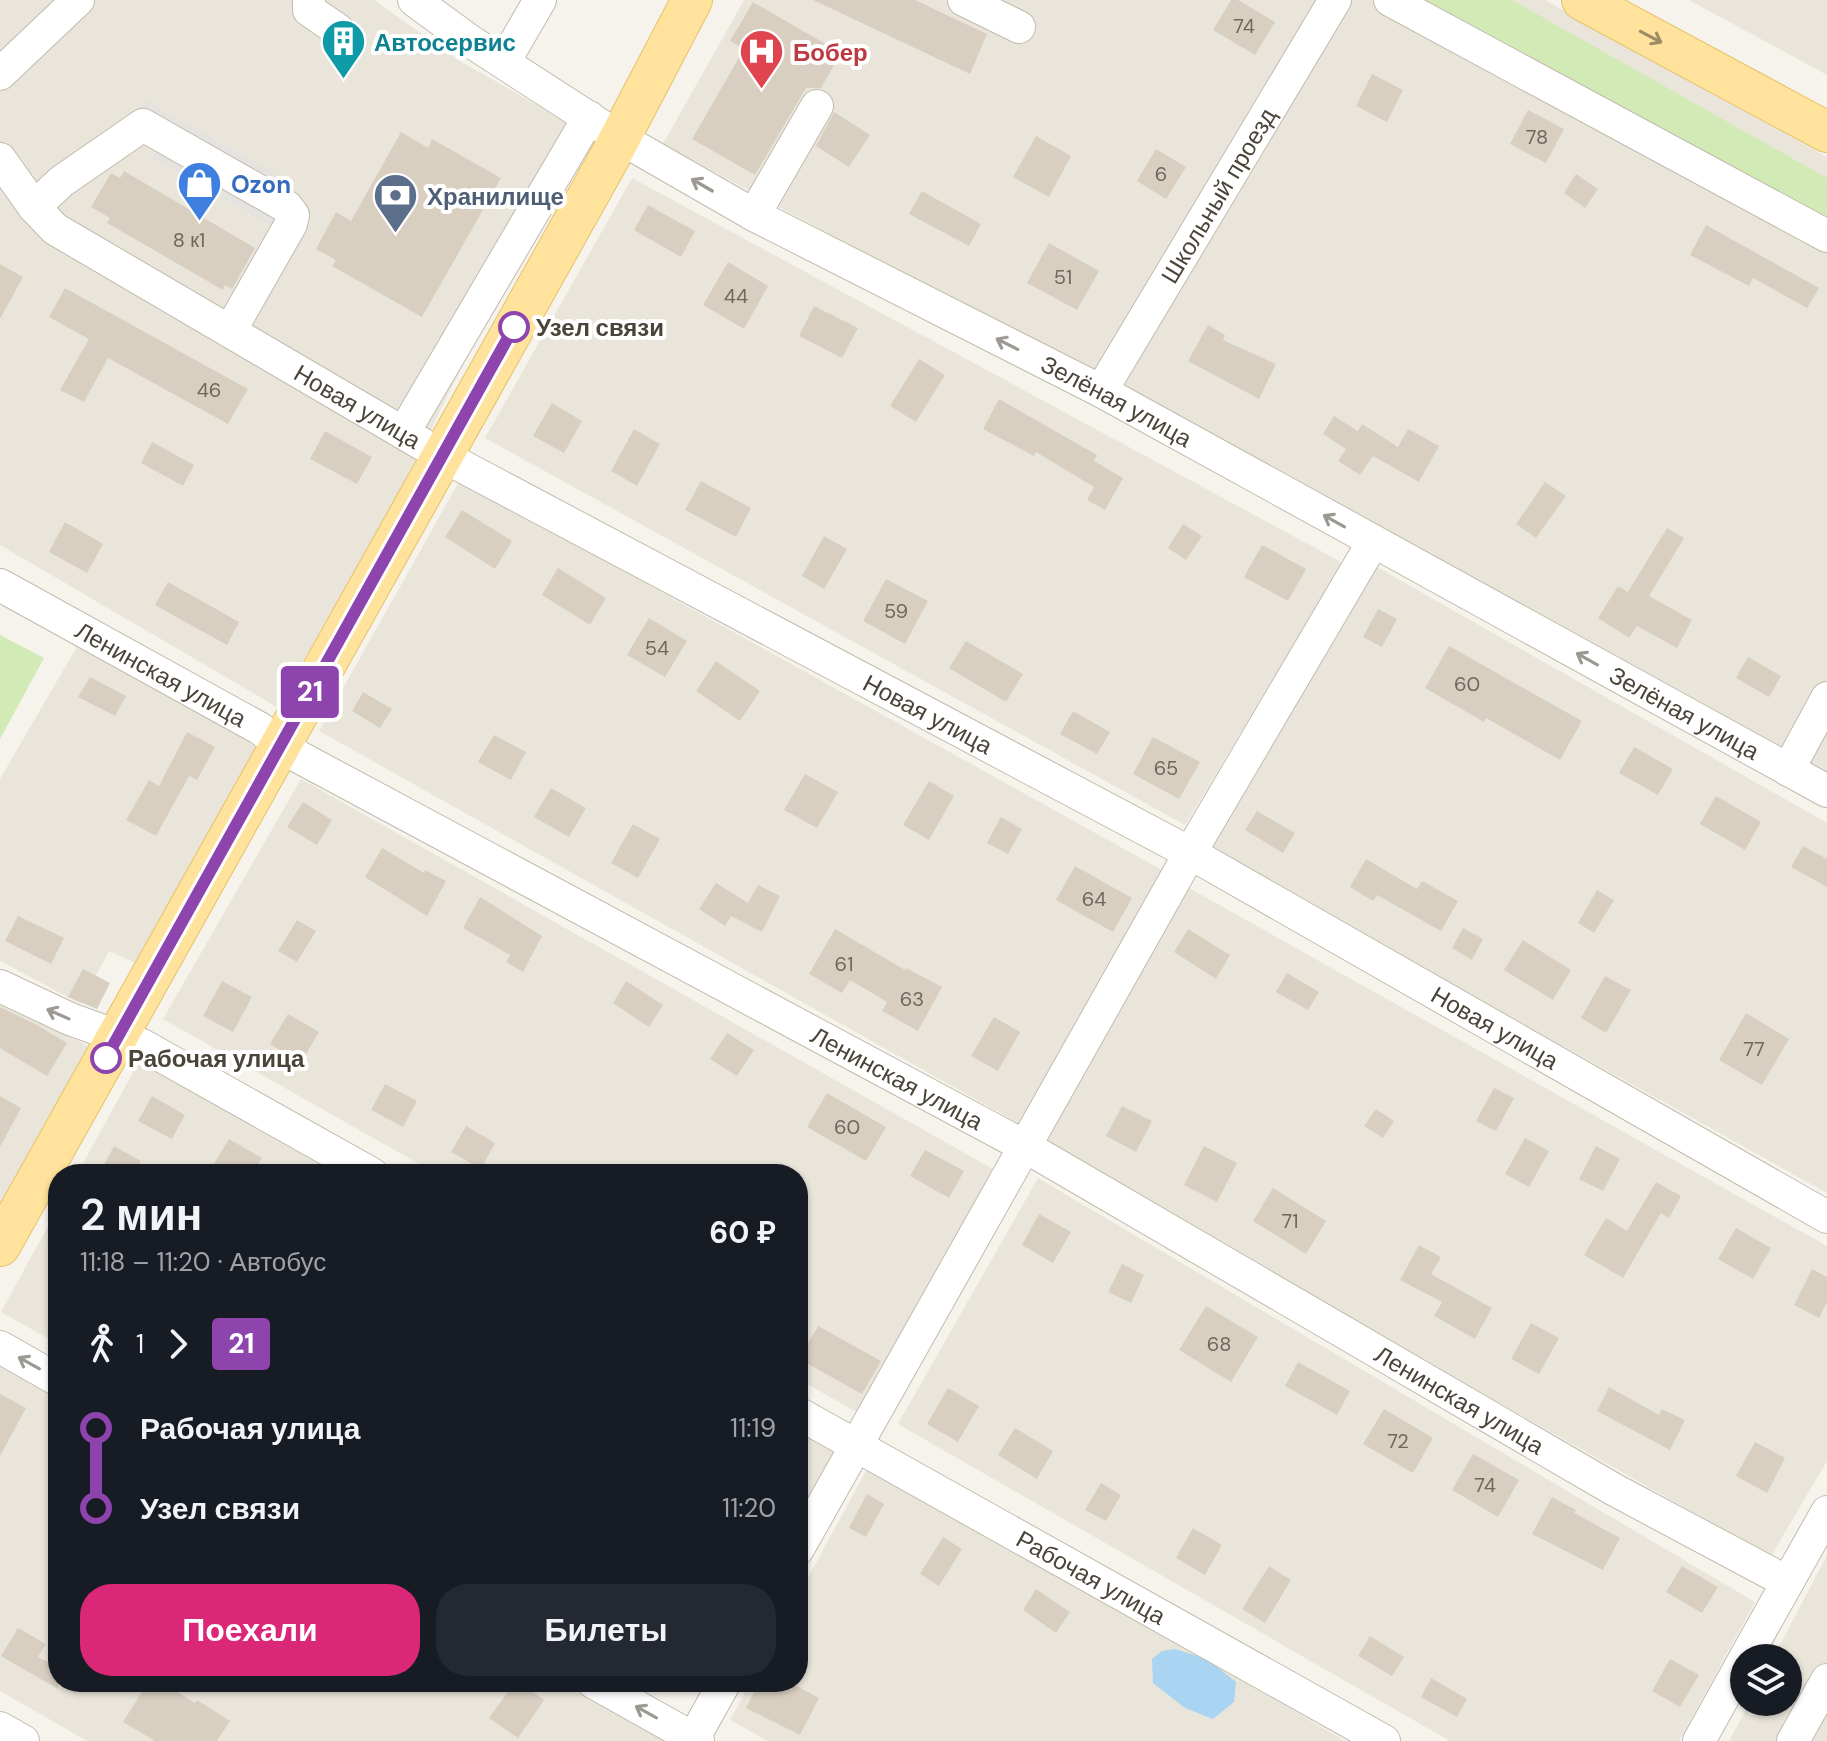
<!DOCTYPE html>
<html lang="ru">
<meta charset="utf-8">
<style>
:root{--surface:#171b24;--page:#242831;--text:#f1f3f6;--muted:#9ea1a6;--accent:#db2777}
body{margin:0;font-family:"DM Sans",sans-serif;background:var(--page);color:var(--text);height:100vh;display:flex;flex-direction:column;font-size:30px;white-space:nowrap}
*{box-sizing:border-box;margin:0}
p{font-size:26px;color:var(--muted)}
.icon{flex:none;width:44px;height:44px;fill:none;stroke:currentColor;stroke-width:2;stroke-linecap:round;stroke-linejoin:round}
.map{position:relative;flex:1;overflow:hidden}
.sheet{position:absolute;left:48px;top:1164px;width:760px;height:528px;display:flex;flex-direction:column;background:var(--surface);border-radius:32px;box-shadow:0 2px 6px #0004}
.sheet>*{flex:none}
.badge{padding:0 16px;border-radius:6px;font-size:28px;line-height:52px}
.buttons{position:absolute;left:1730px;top:1644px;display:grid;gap:16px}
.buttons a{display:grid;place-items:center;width:72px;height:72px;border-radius:50%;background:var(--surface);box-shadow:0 2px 6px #0004;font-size:40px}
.map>.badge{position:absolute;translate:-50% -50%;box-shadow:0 0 0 4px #fff}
.legs{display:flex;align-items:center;gap:12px;height:88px;padding:0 32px;font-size:26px}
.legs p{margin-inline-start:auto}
.summary{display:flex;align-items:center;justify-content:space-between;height:136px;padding:0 32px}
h1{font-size:44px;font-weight:600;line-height:60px}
.primary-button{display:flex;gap:16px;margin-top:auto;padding:16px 32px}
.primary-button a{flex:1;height:92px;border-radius:32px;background:var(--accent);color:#fff;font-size:32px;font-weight:600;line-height:92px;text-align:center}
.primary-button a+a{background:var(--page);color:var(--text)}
ul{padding:0 32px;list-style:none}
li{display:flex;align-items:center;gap:28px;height:80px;font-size:30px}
li i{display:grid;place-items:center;width:12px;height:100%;margin:0 10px;background:currentColor}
li i::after{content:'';width:20px;height:20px;margin:-10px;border:6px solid;border-radius:50%;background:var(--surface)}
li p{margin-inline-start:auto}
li:first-child i{background:linear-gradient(#0000 50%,currentColor 0)}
li:last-child i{background:linear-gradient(currentColor 50%,#0000 0)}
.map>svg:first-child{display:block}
.residential{fill:#eae5da}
.green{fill:#d2eab5}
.parking{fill:#e5e3e0}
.water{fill:#a9d4f2}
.building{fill:#d8cfc1}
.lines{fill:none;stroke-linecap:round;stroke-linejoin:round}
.minor-casing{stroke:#c2bbae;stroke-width:34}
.major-casing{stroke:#e6c16a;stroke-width:42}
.minor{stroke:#fff;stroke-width:32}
.major{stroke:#ffe39c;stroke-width:40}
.oneway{stroke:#9c8c66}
.oneway2{stroke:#9c9892}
.line-1-casing{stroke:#fff;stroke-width:18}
.line-1{stroke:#8e44ad;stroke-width:12}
.stop-1-dot{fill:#fff;stroke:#8e44ad;stroke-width:4}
.labels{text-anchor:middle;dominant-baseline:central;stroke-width:8;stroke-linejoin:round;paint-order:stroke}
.number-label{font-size:20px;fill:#6e675b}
.culture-label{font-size:24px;font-weight:bold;fill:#0d838f;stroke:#fff;text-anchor:start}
.health-label{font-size:24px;font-weight:bold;fill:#be3a42;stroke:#fff;text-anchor:start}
.shop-label{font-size:24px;font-weight:bold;fill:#366cbe;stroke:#fff;text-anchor:start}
.service-label{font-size:24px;font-weight:bold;fill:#4e5e75;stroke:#fff;text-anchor:start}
.street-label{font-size:24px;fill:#4b4439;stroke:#fff}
.stop-label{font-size:24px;font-weight:bold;fill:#4b4439;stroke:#fff;text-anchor:start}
</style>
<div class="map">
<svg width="1827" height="1741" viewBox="0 0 1827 1741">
<rect width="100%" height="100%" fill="#f6f3ec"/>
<path class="residential" d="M0 0H374L460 61 595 138 479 332 406 480 277 707 0 545Z
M744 0H1545L1827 157V775L663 144Z
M1689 0H1827V75Z
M632 178 1343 563 1185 825 485 438Z
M460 480 1171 875 1025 1127 319 731Z
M1377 567 1827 823V1193L1211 850Z
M82 638 259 749 142 966 109 951 81 1004 0 961V779Z
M301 779 1000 1173 862 1415 798 1379V1174H437L163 1019Z
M1189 888 1827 1246V1461L1771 1556 1042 1146Z
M0 1003 90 1047 0 1224Z
M140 1060 347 1174H77Z
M1038 1178 1755 1602 1679 1741H1450L898 1424Z
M58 1208V1344L1 1312Z
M0 1356 58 1388V1682H591L677 1741H87L0 1691Z
M798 1423 841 1446 798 1526Z
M871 1462 1345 1741H768L730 1720 751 1682H798V1596Z
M1827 1555V1741H1729L1750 1702H1788V1658H1773Z"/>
<path class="green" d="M1420 0H1512L1827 178V220Z
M0 635 44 658 0 739Z"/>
<path class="parking" d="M144 99 296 185 272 226 152 158 167 132 136 115Z"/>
<path class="water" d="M1175 1649 1207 1659 1236 1682 1234 1702 1213 1719 1185 1708 1153 1683 1152 1659 1162 1651Z"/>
<path class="building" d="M813 0H915L987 34 970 74Z
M1231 0H1238L1275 22 1255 55 1213 30Z
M753 2 841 53 821 88H806L755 175 692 139 744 49 730 41Z
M1372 74 1403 90 1387 122 1356 106Z
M1528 110 1564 129 1546 163 1510 144Z
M834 112 870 135 849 167 816 146Z
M401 132 428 148 432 139 501 178 422 317 332 266 336 260 316 249 336 212 351 221Z
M1036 136 1071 156 1049 197 1013 177Z
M1156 149 1186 167 1166 199 1137 181Z
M124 171 255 248 232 289 225 285 223 290 107 223 110 218 91 207 111 173 120 178Z
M1576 174 1598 189 1585 208 1564 193Z
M922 191 981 224 969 246 909 214Z
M648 205 695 231 681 257 634 230Z
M1706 225 1819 288 1807 308 1753 278 1749 286 1690 255Z
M1049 243 1099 271 1077 310 1027 283Z
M728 262 768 286 744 329 703 305Z
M0 264 23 277 0 319Z
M65 288 248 389 228 424 108 358 84 402 60 390 89 339 49 317Z
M814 306 858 328 842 358 799 336Z
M1208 325 1225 335 1223 340 1276 364 1259 399 1188 361Z
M919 359 945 375 916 422 890 406Z
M999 399 1097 455 1094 461 1123 478 1105 510 1087 500 1094 487 1036 452 1034 456 983 429Z
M552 403 582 421 564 453 533 436Z
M1334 416 1358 431 1362 424 1398 447 1408 429 1439 446 1419 482 1373 456 1360 475 1338 461 1346 449 1323 434Z
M634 429 660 444 637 486 611 471Z
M325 431 372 457 357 484 310 459Z
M152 442 194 465 183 486 141 463Z
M701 481 751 508 736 537 685 510Z
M1545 482 1566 496 1536 538 1516 524Z
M462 510 512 541 495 569 445 537Z
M65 522 103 544 87 573 49 552Z
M1183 524 1202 536 1186 560 1168 548Z
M1667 528 1684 538 1649 596 1692 620 1677 648 1637 626 1629 638 1598 618 1618 586 1628 592Z
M824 536 847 549 824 589 802 576Z
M1262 545 1306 569 1288 601 1244 577Z
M558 568 606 598 590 625 542 595Z
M886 579 928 601 905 644 863 621Z
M168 582 239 622 227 645 155 605Z
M1378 609 1397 619 1382 647 1363 637Z
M649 618 687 641 665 677 627 655Z
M966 641 1023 674 1006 702 949 668Z
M1449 646 1582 721 1560 760 1486 718 1484 722 1425 688Z
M1748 657 1781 676 1769 697 1736 678Z
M716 661 760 691 740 721 696 691Z
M90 677 126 696 115 716 78 697Z
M363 692 392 709 380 728 352 711Z
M1073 711 1110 732 1097 754 1060 734Z
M187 732 215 747 197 780 189 776 156 836 126 820 149 780 159 786Z
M494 735 526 752 511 780 478 762Z
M1153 737 1200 762 1179 799 1133 774Z
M1634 747 1673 769 1658 795 1619 773Z
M805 774 838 792 817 828 784 810Z
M929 781 954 796 929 840 903 825Z
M551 788 586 808 569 837 534 817Z
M1716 796 1761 822 1745 850 1700 824Z
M303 802 332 820 317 845 287 827Z
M1257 811 1295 833 1283 853 1245 830Z
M1001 817 1022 829 1008 854 987 843Z
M633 824 660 839 638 878 611 863Z
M1803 846 1827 859V887L1791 867Z
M382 848 424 873 425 870 446 881 427 916 365 877Z
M1366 859 1417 889 1422 881 1458 901 1441 931 1377 895 1373 901 1350 887Z
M1075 866 1132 898 1113 932 1056 900Z
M716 883 748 903 758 885 780 896 762 932 731 916 725 926 699 909Z
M1597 890 1614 900 1594 933 1578 923Z
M480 897 542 936 523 972 506 962 510 955 463 928Z
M18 916 64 938 51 964 5 941Z
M297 920 316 931 297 962 278 951Z
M1463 928 1483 939 1472 960 1452 948Z
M835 929 905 970 906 968 942 987 918 1031 882 1011 887 1002 850 980 842 993 809 974Z
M1188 929 1230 955 1216 979 1174 952Z
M1523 940 1571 970 1553 1000 1504 970Z
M83 969 110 983 97 1009 68 997Z
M1287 973 1319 992 1308 1010 1276 992Z
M1605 976 1631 990 1606 1033 1581 1018Z
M222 981 252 997 233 1032 203 1016Z
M626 981 663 1005 649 1027 613 1003Z
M0 1007 35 1024 67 1043 47 1076 0 1048Z
M1746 1013 1789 1039 1762 1085 1719 1060Z
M288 1014 319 1032 301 1063 270 1044Z
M994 1017 1020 1032 998 1071 971 1056Z
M727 1033 754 1050 737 1076 710 1059Z
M385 1084 417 1101 403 1127 371 1110Z
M1494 1088 1514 1098 1496 1131 1476 1121Z
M827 1093 886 1127 866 1161 807 1127Z
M0 1096 21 1108 0 1147Z
M152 1096 185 1115 172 1139 138 1121Z
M1122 1106 1152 1121 1136 1152 1106 1136Z
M1376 1109 1394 1121 1383 1138 1364 1126Z
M466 1126 495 1143 481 1169 451 1152Z
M1525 1138 1549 1151 1529 1187 1505 1174Z
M229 1139 262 1158 252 1174H224L212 1167Z
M114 1146 141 1161 134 1174H99Z
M1204 1146 1237 1163 1217 1202 1184 1185Z
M1596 1146 1620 1159 1603 1191 1579 1179Z
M925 1150 964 1171 949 1198 910 1176Z
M1656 1182 1681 1196 1669 1218 1661 1213 1623 1278 1584 1255 1606 1218 1627 1231Z
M1273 1188 1326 1221 1306 1254 1253 1221Z
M1039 1214 1071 1232 1053 1263 1022 1245Z
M1736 1228 1771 1248 1753 1279 1718 1259Z
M1419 1245 1441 1257 1431 1274 1492 1308 1475 1339 1434 1316 1442 1302 1400 1280Z
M1122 1264 1144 1275 1131 1303 1108 1292Z
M1812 1269 1827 1277V1302L1819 1318 1794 1305Z
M1206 1306 1258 1337 1231 1382 1179 1350Z
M1531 1323 1559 1338 1539 1374 1511 1359Z
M818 1326 881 1361 862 1394 799 1359Z
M1298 1362 1350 1391 1337 1415 1285 1386Z
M1609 1387 1659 1415 1662 1409 1685 1420 1670 1450 1597 1411Z
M948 1388 979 1406 958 1442 927 1424Z
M0 1394 26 1408 0 1456Z
M1384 1409 1433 1438 1413 1473 1363 1444Z
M1015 1428 1053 1451 1037 1479 998 1455Z
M1755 1442 1785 1458 1767 1493 1736 1476Z
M1473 1454 1519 1480 1498 1517 1452 1490Z
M1101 1483 1121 1495 1106 1521 1085 1510Z
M867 1494 884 1504 866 1537 849 1528Z
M1552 1497 1576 1510 1574 1513 1620 1538 1603 1570 1532 1534Z
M1193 1528 1222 1545 1205 1575 1176 1558Z
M943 1537 962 1549 939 1586 920 1574Z
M1269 1566 1291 1580 1265 1623 1242 1609Z
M1682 1566 1718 1587 1702 1613 1666 1592Z
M1036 1589 1070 1612 1056 1633 1023 1610Z
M18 1628 46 1644 38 1657 58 1667V1689L1 1656Z
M1370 1636 1404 1657 1392 1676 1358 1656Z
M1670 1659 1699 1675 1680 1707 1652 1691Z
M1431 1678 1467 1699 1457 1717 1421 1697Z
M148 1682H161L195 1703 197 1700 230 1721 217 1741H155L123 1722Z
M515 1682H519L544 1700 518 1738 489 1718Z
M759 1682H789L819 1698 800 1735 746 1708Z"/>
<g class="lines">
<defs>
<g id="minor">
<path d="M309 0V10L338 30"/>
<path id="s1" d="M414 0 470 41 620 138 754 215 1101 391 1827 791"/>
<path d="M964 0 1019 27"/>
<path d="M1390 0 1827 236"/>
<path d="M504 62 540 0"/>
<path d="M0 74 78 0"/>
<path id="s2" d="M0 159 34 207 55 229 441 455 1190 853 1827 1217"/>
<path d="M34 207 62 181 143 125 287 207 293 215 291 224 230 331"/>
<path d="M754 215 817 106"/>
<path id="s3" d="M1101 391 1335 0"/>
<path d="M404 432 589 117"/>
<path id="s4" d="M0 585 259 728 299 757 1026 1147 1613 1489 1787 1582"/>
<path d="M1788 770 1827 698"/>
<path d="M0 986 70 1019 142 1045 372 1174"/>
<path d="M0 1347 58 1380"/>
<path id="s5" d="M798 1413 1384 1741"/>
<path d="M798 1549 1190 853 1373 542"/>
<path d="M1745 1658 1827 1512"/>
<path d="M593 1682 698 1741"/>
<path d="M0 1728 23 1741"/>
<path d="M692 1741 725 1682"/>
<path d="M1699 1741 1744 1660"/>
<path d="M1793 1741 1827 1680"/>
</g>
<path id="major" d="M1582 0 1827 132
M0 1246 612 153 692 0"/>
</defs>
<use href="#minor" class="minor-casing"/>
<use href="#major" class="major-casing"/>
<use href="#minor" class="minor"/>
<use href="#major" class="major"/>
</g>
<defs><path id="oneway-shaft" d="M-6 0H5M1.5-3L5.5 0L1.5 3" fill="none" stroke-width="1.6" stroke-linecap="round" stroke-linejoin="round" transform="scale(2)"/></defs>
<use class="oneway" href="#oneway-shaft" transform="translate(1651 37) rotate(28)"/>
<g class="oneway2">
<use href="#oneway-shaft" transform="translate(702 185) rotate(-150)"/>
<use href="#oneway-shaft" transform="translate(1007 344) rotate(-153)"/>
<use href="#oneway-shaft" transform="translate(1334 521) rotate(-151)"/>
<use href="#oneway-shaft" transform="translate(1587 659) rotate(-151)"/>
<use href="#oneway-shaft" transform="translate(58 1014) rotate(-156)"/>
<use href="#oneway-shaft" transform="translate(29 1363) rotate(-151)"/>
<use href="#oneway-shaft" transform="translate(646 1712) rotate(-151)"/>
</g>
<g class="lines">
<defs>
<path id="line-1" d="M106 1058 514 327"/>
</defs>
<use href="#line-1" class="line-1-casing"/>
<use href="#line-1" class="line-1"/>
</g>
<defs>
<symbol id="building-pin" viewBox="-11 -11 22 30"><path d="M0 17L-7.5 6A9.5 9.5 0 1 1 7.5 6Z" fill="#0f9aa8" stroke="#fff"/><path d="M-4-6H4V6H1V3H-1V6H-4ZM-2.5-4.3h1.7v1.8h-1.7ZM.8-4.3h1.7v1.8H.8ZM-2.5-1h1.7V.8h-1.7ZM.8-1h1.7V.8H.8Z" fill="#fff"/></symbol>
<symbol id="hospital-pin" viewBox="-11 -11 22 30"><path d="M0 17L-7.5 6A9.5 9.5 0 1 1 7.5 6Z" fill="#e0444e" stroke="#fff"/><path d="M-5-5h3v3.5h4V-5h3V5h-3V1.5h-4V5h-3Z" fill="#fff"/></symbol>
<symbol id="shop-pin" viewBox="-11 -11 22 30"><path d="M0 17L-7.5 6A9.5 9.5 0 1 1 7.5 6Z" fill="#3f7fe0" stroke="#fff"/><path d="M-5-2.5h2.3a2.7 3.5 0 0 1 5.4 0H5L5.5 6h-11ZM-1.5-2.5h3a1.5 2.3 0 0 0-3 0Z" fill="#fff"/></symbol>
<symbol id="bank-pin" viewBox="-11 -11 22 30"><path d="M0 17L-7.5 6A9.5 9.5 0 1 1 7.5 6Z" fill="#5c6f8a" stroke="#fff"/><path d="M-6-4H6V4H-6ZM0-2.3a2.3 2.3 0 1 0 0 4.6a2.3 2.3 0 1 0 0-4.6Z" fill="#fff"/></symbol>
</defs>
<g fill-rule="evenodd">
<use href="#building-pin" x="318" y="16" width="51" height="69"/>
<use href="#hospital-pin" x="736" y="26" width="51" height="69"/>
<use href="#shop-pin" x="174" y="158" width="51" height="69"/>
<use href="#bank-pin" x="370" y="170" width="51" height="69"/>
</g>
<g class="stop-1-dot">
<circle cx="514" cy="327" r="14"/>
<circle cx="106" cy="1058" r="14"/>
</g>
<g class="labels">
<g class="number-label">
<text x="1244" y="26">74</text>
<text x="1537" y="137">78</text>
<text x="1161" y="174">6</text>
<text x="189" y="240">8 к1</text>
<text x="1063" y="277">51</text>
<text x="736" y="296">44</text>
<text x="209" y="390">46</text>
<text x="896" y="611">59</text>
<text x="657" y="648">54</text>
<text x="1467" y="684">60</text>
<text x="1166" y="768">65</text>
<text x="1094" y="899">64</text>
<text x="844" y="964">61</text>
<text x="912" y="999">63</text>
<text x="1754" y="1049">77</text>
<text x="847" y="1127">60</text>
<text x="1290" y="1221">71</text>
<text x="1219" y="1344">68</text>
<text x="1398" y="1441">72</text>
<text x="1485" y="1485">74</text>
</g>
<g class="culture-label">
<text x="374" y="42">Автосервис</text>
</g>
<g class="health-label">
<text x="793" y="52">Бобер</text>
</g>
<g class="shop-label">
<text x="231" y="184">Ozon</text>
</g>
<g class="service-label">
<text x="427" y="196">Хранилище</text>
</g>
<g class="street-label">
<text stroke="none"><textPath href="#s3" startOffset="228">Школьный проезд</textPath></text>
<text stroke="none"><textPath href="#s1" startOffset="810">Зелёная улица</textPath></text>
<text stroke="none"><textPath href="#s2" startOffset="440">Новая улица</textPath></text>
<text stroke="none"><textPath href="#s4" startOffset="184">Ленинская улица</textPath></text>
<text stroke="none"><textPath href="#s1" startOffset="1458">Зелёная улица</textPath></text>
<text stroke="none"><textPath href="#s2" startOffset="1088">Новая улица</textPath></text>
<text stroke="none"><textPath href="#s2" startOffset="1736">Новая улица</textPath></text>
<text stroke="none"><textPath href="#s4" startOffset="1024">Ленинская улица</textPath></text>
<text stroke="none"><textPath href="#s4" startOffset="1672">Ленинская улица</textPath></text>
<text stroke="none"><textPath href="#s5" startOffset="336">Рабочая улица</textPath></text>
</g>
<g class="stop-label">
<text x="536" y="327">Узел связи</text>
<text x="128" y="1058">Рабочая улица</text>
</g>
</g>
</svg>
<div class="buttons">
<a><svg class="icon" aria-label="layers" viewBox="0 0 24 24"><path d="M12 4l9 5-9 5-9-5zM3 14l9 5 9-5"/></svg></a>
</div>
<b class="badge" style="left:310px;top:692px;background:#8e44ad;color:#fff">21</b>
<section class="sheet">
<div class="summary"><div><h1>2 мин</h1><p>11:18 – 11:20 · Автобус</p></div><b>60 ₽</b></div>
<div class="legs"><svg class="icon" aria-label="walk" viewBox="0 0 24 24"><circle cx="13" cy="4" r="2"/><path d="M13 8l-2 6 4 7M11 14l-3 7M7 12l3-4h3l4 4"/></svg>1<svg class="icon" aria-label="forward" viewBox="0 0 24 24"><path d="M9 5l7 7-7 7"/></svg><b class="badge" style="background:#8e44ad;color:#fff">21</b></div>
<ul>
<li><i style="color:#8e44ad"></i><b>Рабочая улица</b><p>11:19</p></li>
<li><i style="color:#8e44ad"></i><b>Узел связи</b><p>11:20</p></li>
</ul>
<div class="primary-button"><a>Поехали</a><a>Билеты</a></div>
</section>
</div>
